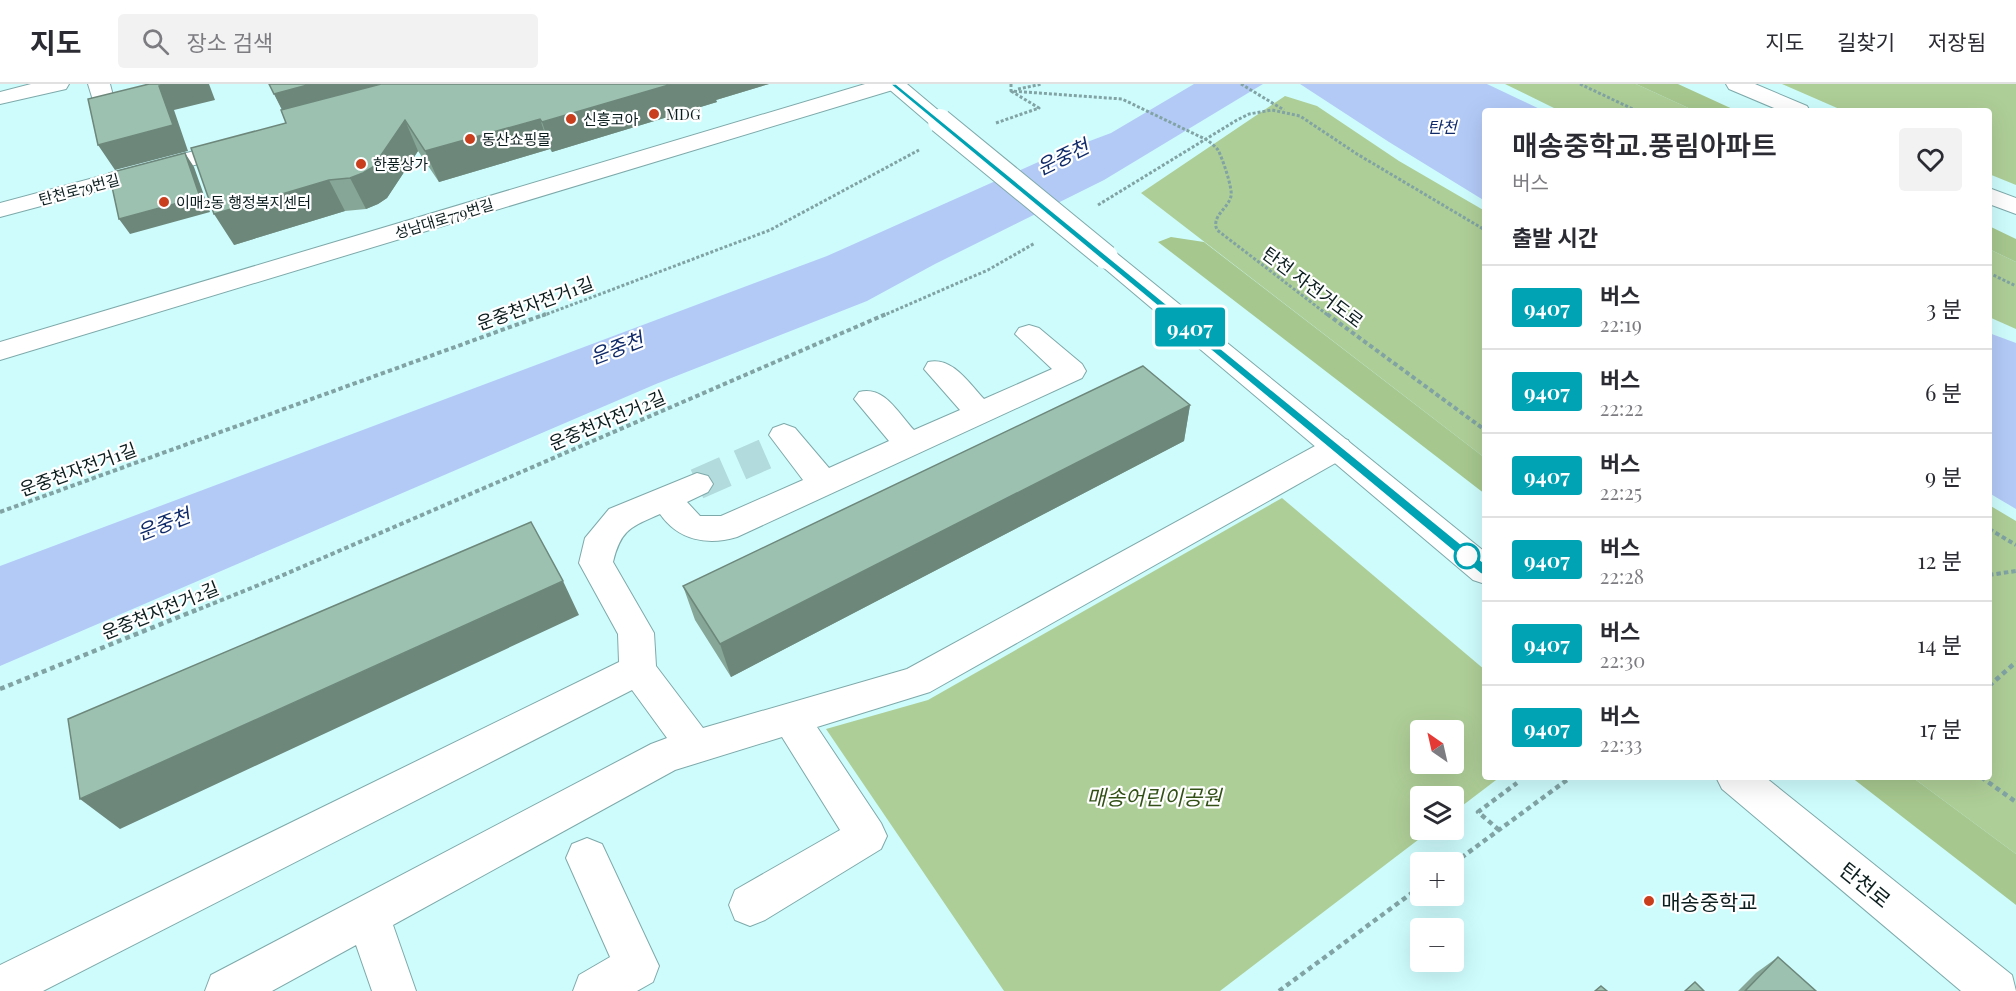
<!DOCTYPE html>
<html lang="ko">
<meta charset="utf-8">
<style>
:root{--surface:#fff;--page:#f2f2f3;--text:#2b2b33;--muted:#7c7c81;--line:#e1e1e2}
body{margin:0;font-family:"Playfair Display","Noto Sans KR",serif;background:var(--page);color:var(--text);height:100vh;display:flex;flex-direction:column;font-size:22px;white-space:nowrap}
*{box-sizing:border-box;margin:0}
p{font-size:20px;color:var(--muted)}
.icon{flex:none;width:33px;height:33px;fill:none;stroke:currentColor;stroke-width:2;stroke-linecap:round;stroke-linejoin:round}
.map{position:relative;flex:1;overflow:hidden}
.side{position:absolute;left:1482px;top:24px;width:510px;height:672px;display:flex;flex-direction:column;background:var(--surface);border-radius:6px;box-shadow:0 6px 24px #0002}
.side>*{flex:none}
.badge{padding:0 12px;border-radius:4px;font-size:21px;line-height:39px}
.needle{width:39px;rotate:326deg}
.controls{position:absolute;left:1410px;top:636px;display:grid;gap:12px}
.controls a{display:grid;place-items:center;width:54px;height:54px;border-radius:6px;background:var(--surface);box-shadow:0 6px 24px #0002;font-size:30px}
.map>.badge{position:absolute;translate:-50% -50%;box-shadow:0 0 0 3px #fff}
h2{padding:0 30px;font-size:22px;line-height:54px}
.round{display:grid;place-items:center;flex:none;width:63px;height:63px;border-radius:6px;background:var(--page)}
.summary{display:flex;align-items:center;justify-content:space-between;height:102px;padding:0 30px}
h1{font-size:28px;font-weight:600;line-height:45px}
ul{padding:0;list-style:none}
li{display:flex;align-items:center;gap:18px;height:84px;padding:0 30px;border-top:2px solid var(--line)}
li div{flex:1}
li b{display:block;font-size:22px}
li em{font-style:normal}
li .badge{min-width:66px;font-weight:700;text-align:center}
header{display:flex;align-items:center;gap:36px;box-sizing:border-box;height:84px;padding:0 30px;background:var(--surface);border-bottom:2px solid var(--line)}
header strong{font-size:28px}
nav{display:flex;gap:33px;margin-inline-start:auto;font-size:21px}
.search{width:420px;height:54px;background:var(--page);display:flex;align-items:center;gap:15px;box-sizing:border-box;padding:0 21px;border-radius:6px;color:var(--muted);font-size:22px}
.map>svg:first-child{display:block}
.green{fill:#aece97;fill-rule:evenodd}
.forest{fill:#a6c78e}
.water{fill:#b3caf7}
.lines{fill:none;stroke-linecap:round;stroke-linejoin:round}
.minor-tunnel{stroke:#b1dbdc;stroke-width:31;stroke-dasharray:31 16;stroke-linecap:butt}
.minor-casing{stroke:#7ea9aa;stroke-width:2}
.major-casing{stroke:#7ea9aa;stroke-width:2}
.path-far2{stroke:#81a3a4;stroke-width:3;stroke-dasharray:3 2;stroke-linecap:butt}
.path-far1{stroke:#81a3a4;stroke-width:4;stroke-dasharray:4.5 3;stroke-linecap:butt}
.path{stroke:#81a3a4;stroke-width:4.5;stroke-dasharray:5 4;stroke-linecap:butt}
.minor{fill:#fff;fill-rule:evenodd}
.major{fill:#fff;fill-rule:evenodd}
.major-bridge-casing{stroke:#7ea9aa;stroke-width:26;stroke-linecap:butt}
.major-bridge{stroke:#fff;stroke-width:24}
.wall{fill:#86a697}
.shaded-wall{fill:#6d877b}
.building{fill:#9cc1b0;stroke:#6d877b;stroke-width:1.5}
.line{fill:#00a3b4;stroke:#fff;stroke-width:1.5}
.poi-dot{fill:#c93f1d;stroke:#fff;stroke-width:2}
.stop-dot{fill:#fff;stroke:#00a3b4;stroke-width:3}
.labels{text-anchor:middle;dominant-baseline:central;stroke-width:4.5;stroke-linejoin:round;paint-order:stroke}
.far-poi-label{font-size:15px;fill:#0c1d1e;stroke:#fff;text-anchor:start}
.far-street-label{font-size:15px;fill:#0c1d1e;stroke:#fff}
.far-water-label{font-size:16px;font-style:italic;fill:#102b6a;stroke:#fff}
.street-label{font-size:18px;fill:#0c1d1e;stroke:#fff}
.water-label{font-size:20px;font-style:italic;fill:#102b6a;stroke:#fff}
.near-park-label{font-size:21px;font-style:italic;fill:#335117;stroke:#fff}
.near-street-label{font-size:21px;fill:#0c1d1e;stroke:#fff}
.near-poi-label{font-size:21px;fill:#0c1d1e;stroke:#fff;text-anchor:start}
</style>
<header>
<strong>지도</strong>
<div class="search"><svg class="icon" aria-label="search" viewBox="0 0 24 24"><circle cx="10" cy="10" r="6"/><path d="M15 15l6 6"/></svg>장소 검색</div>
<nav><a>지도</a><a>길찾기</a><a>저장됨</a></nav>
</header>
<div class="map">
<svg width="2016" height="907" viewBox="0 0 2016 907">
<rect width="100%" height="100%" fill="#cefcfd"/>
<path class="green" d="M1505 0H1636L1695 27H1560Z
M1782 0H2016V101L1989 90V27H1844Z
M1285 12 1317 22 1399 77 1485 127V374L1141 109Z
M1989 165 2016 178V245L1989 233Z
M1282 414 1485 586V693H1500L1454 728V712H1420V746H1431L1220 907H1004L826 645 928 616ZM1454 646V680H1420V646Z
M1989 421 2016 437V770L1912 693H1989Z"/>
<path class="forest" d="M1636 0H1678L1737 27H1695Z
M1989 142 2016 155V178L1989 165Z
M1171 153 1204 158 1485 374V410L1158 158Z
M1851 693H1912L2016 770V821Z"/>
<path class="water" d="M1194 0H1263L1104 96 935 180 867 217 656 300 0 582V482L827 172 1063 67 1111 49Z
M1300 0H1487L1544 27H1485V117L1389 58Z
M1989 249 2016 259V425L1989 409Z"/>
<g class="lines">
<path class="minor-tunnel" d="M697 400 765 370"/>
<defs>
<path id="minor" d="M31 0H69L66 5 0 20V8Z
M88 0H110L118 31 115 36 107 38 99 36Z
M865 0H899L896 5 0 276V258Z
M239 55 247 57 250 62 247 67 0 133V119Z
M1029 241 1039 244 1082 280 1086 287 1082 294 737 453C707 462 678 456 660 430 631 443 621 445 613 478L654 549 656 582 703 644 907 585 1326 356 1337 353 1348 356 1352 364 1348 372 930 608 817 643 881 739 887 752 881 765 765 836 750 842 735 836 729 821 735 806 840 746 782 653 675 686 393 841 416 907H372L356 861 272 907H205L211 891 651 660 667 654 632 606 43 907H0V881L619 578 618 550 579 479 585 454 609 425 697 389 708 392 713 400 708 408 687 418 700 432H721L803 396 769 351 773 344 784 340 795 344 829 384 889 357 854 315 859 308C884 301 898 329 914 346L960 326 924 285 928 278C952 272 969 299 984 315L1052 285 1015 250 1019 244Z
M587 754 602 760 659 882 653 898 637 907H573L579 891 610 873 566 774 572 760Z"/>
<path id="major" d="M883 0H907L951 37 948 42 940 44 932 42Z
M1726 0H1755L1807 22 1810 27H1781L1729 5Z
M1989 104 2016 114V130L1989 120Z
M1106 165 1115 168 1485 468V500L1473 496 1097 178 1093 173 1097 168Z
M1716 693H1765L2012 891 2016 907H1961L1722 705Z"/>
</defs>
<use href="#minor" class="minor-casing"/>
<use href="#major" class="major-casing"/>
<path class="path-far2" d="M1011 0V7L1122 15 1207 56C1211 59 1215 62 1218 66 1222 73 1233 105 1231 112 1228 125 1211 132 1217 146L1329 232
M1241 0 1284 26
M1580 0 1637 27
M1018 5 1042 0
M996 39 1039 24 1011 7
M1098 121 1237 36 1249 30 1272 26 1300 32 1357 70 1485 146
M1989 189 2016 202
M542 232 770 146 919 66
M882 232 988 186 1035 159"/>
<path class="path-far1" d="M1327 230 1485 346
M0 428 546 230
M1989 445 2016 461
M1989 491 2016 487
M192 528 281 492 886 230"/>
<path class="path" d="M1989 602 2016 578
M0 605 196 526
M1981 693 2016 718
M1499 746 1478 728 1517 699
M1454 779 1571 693
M1279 907 1420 803"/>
<use href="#minor" class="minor"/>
<use href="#major" class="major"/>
<defs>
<path id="major-bridge" d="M940 37 1106 173"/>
</defs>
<use href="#major-bridge" class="major-bridge-casing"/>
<use href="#major-bridge" class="major-bridge"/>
</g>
<path class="wall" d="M269 0H769L716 16 717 18 552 68 550 65 439 98 418 67 387 114 378 120 366 125 345 127 234 161 286 39 282 25Z
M1190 321 1184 357 731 593 695 536 683 502Z
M1778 873 1816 907H1738L1756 889Z"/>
<path class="shaded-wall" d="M166 0H209L215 16 174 26 188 67 115 86 98 61 159 2Z
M311 0H438L289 40 274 10Z
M672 0H769L716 16 717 18 552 68 542 38Z
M540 35 550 65 439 98 425 67Z
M405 36 418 67 387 114 378 120 366 125 350 94Z
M185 69 194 83 210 128 130 150 119 135Z
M329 96 345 127 234 161 214 130Z
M1190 321 1184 357 731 593 720 560Z
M563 497 579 531 120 745 80 715Z"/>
<path class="building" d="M149 0H166L159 2 173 41 98 61 88 15Z
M269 0H311L274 10Z
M381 0H672L542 38 540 35 425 67 405 36 373 83 363 89 350 94 329 96 214 130 191 64 286 39 281 26Z
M185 69 200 113 119 135 109 89Z
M1143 282 1190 321 720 560 683 502Z
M531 438 563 497 80 715 68 635Z
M1778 873 1816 907H1745Z
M1695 898 1704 907H1685Z
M1601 902 1607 907H1595Z"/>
<path class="line" d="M890 0H896L1489 483V490H1481Z"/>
<g class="poi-dot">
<circle cx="654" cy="30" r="6"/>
<circle cx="571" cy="35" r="6"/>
<circle cx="470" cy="55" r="6"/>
<circle cx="361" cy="80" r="6"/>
<circle cx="164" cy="118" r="6"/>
<circle cx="1649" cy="817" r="6"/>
</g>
<circle class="stop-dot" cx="1467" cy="472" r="12"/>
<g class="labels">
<g class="far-poi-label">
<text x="666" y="30">MDG</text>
<text x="583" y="35">신흥코아</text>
<text x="482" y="55">동산쇼핑몰</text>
<text x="373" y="80">한풍상가</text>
<text x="176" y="118">이매2동 행정복지센터</text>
</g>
<g class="far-street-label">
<text transform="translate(79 105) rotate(-15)">탄천로79번길</text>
<text transform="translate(444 134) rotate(-17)">성남대로779번길</text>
</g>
<g class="far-water-label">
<text x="1442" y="42">탄천</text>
</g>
<g class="street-label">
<text transform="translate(1313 203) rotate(37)">탄천 자전거도로</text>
<text transform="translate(535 219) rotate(-20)">운중천자전거1길</text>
<text transform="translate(607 336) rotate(-23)">운중천자전거2길</text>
<text transform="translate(78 385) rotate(-20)">운중천자전거1길</text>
<text transform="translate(160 526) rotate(-22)">운중천자전거2길</text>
</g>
<g class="water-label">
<text transform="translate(1062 72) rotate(-26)">운중천</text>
<text transform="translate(616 263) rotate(-21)">운중천</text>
<text transform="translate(163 439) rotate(-21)">운중천</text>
</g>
<g class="near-park-label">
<text x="1154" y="712">매송어린이공원</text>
</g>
<g class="near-street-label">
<text transform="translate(1866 800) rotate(39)">탄천로</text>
</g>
<g class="near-poi-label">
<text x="1661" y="817">매송중학교</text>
</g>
</g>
</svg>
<div class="controls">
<a><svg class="needle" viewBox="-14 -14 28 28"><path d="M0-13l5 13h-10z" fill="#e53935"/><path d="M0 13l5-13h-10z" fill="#7c7c81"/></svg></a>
<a><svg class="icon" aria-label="layers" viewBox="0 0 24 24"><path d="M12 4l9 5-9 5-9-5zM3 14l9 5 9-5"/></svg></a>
<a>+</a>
<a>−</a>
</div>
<b class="badge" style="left:1190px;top:243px;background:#00a3b4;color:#fff">9407</b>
<section class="side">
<div class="summary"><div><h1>매송중학교.풍림아파트</h1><p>버스</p></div><a class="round"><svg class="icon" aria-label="heart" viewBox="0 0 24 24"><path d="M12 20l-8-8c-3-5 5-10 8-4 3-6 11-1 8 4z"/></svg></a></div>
<h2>출발 시간</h2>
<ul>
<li><span class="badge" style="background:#00a3b4;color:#fff">9407</span><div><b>버스</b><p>22:19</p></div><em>3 분</em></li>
<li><span class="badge" style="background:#00a3b4;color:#fff">9407</span><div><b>버스</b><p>22:22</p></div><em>6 분</em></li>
<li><span class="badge" style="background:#00a3b4;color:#fff">9407</span><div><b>버스</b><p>22:25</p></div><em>9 분</em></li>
<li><span class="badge" style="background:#00a3b4;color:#fff">9407</span><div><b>버스</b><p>22:28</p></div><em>12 분</em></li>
<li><span class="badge" style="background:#00a3b4;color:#fff">9407</span><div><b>버스</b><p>22:30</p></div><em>14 분</em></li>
<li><span class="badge" style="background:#00a3b4;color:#fff">9407</span><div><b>버스</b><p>22:33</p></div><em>17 분</em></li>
</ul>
</section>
</div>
